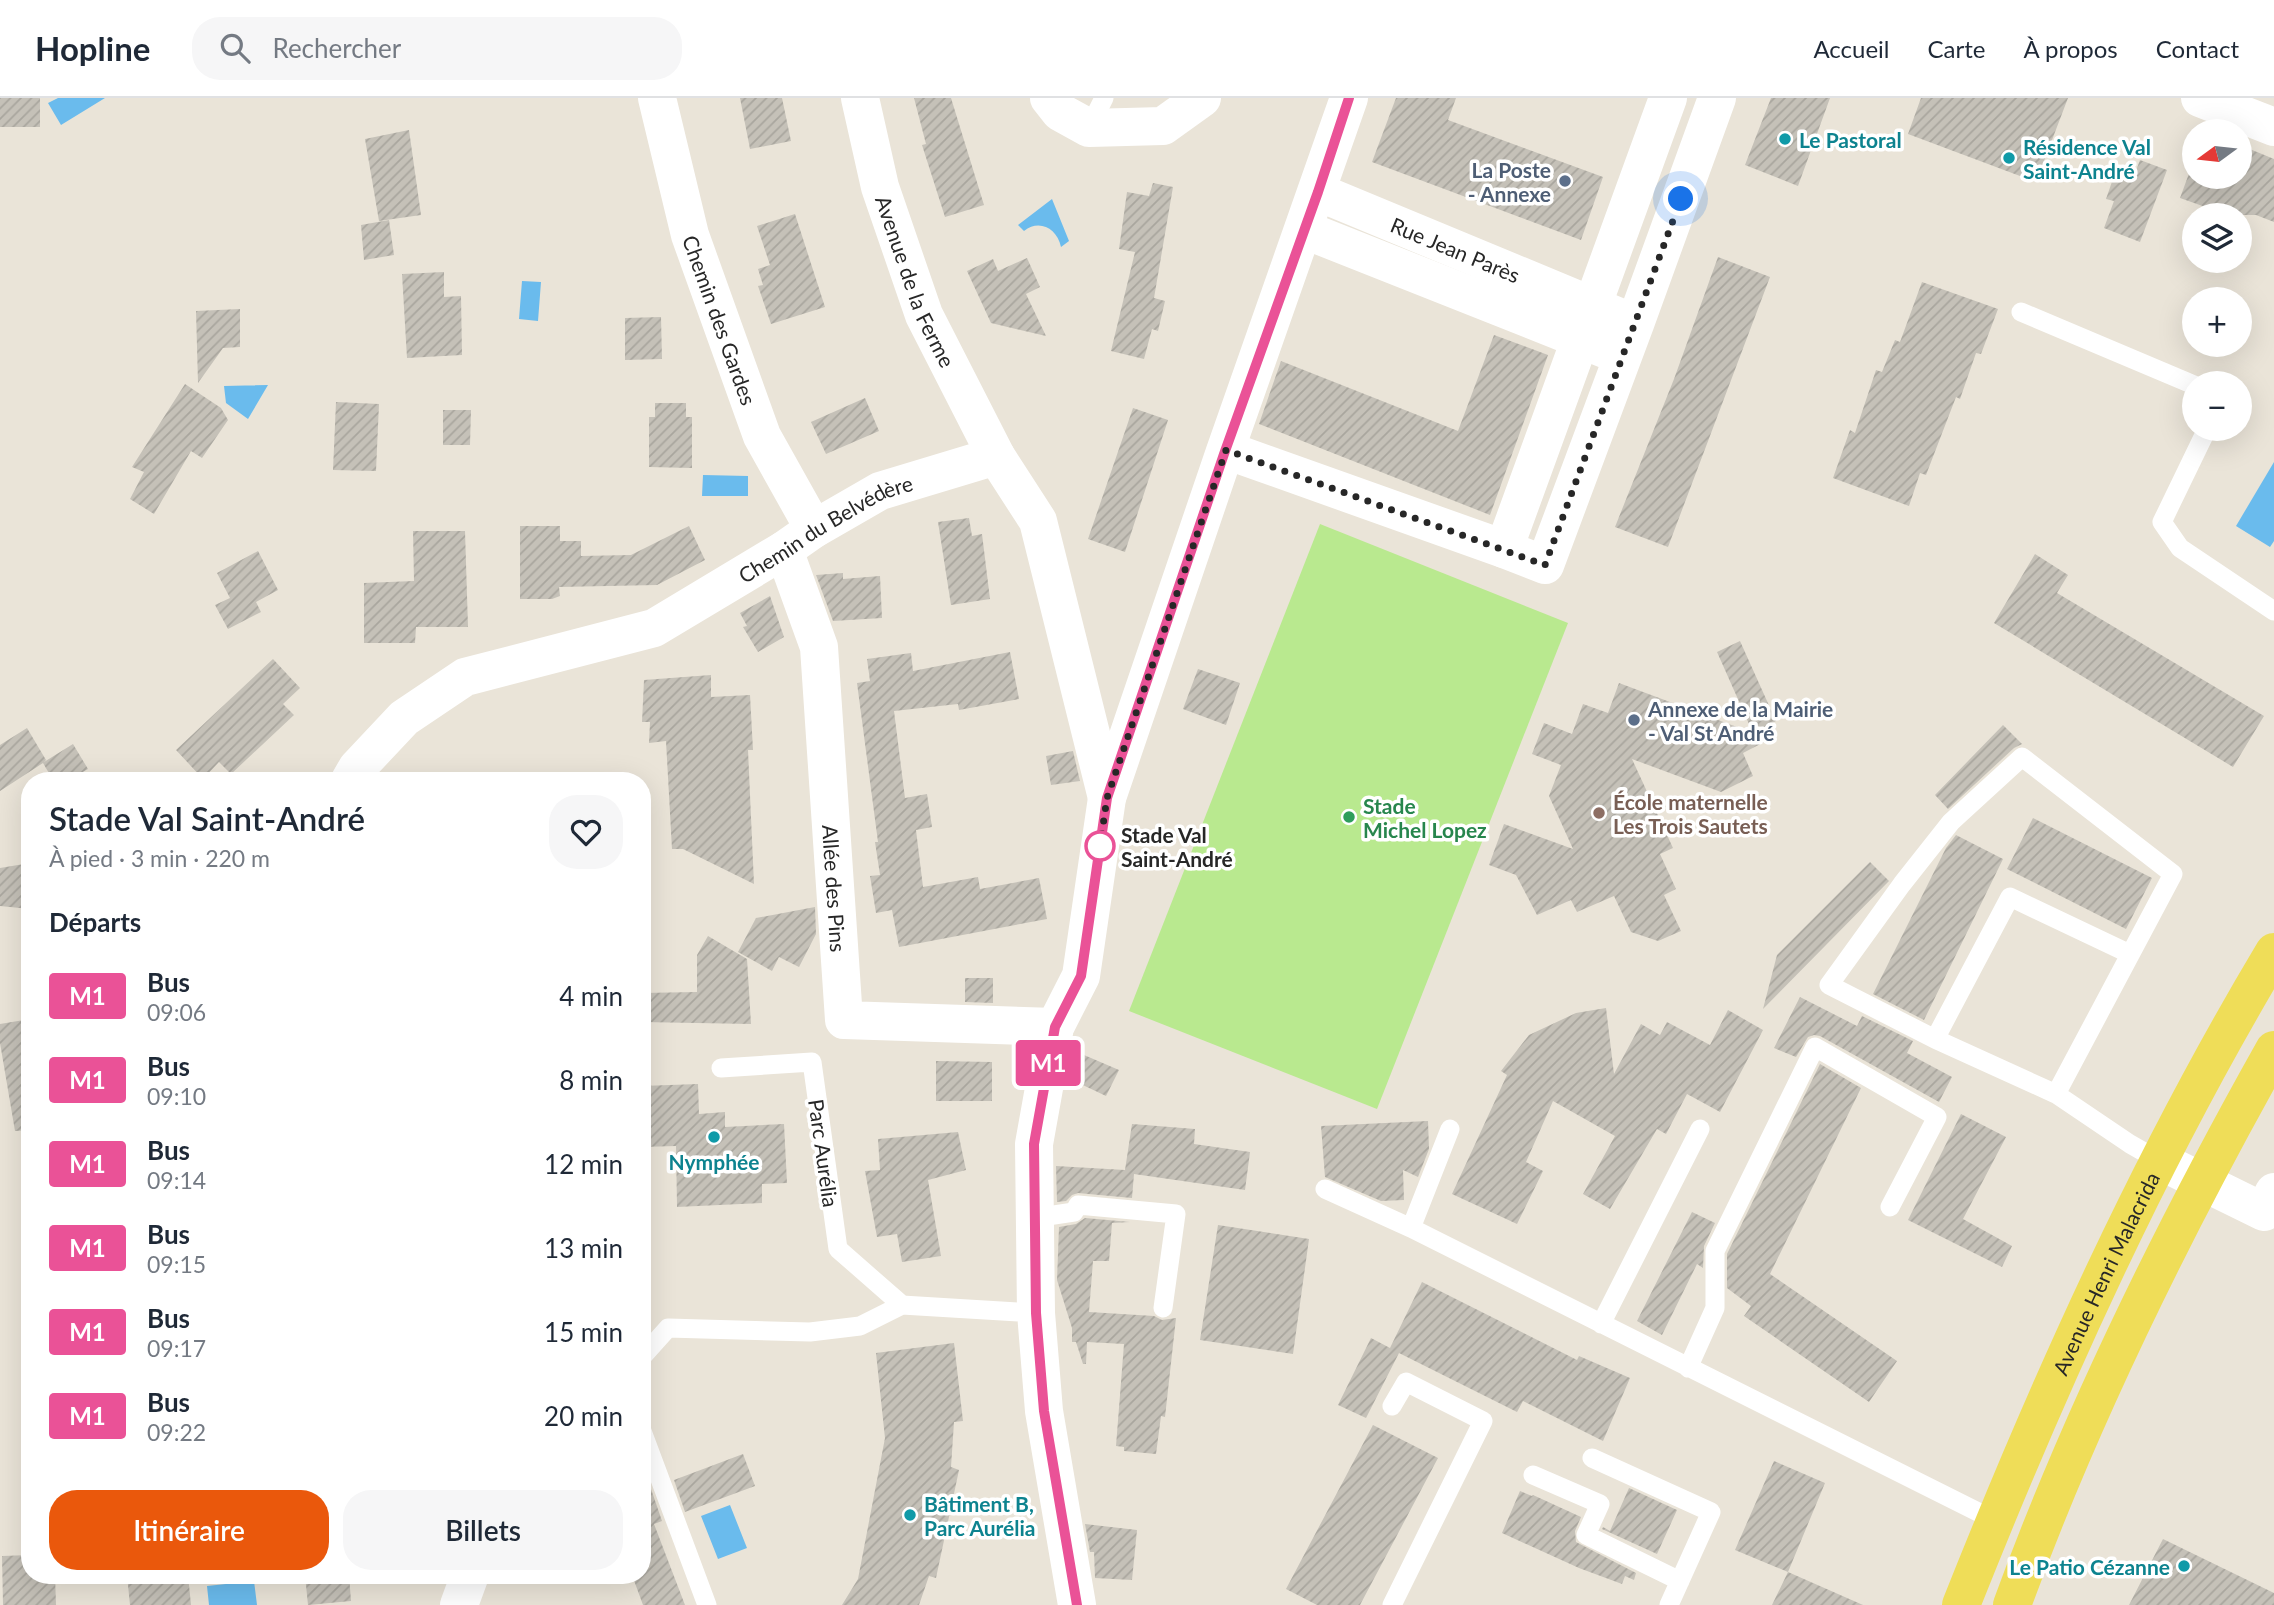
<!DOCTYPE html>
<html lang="fr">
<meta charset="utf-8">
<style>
:root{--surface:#fff;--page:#f6f6f7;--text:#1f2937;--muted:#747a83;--line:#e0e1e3;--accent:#ea580c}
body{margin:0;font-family:Lato,sans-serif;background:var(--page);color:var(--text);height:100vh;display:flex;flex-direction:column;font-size:26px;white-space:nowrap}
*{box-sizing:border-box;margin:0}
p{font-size:23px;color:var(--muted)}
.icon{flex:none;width:38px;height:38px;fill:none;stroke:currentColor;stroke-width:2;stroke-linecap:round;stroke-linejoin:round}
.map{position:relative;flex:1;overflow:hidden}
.side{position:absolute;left:21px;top:674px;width:630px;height:812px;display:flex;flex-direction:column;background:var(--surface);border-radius:28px;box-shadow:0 7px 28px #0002}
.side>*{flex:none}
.badge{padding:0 14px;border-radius:5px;font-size:24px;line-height:46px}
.needle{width:46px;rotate:255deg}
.fabs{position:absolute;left:2182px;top:21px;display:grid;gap:14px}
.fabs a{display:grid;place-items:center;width:70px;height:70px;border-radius:50%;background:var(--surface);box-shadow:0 7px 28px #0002;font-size:35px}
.you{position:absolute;width:35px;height:35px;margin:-18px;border:5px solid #fff;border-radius:50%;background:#1a73e8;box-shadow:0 0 0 10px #1a73e833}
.map>.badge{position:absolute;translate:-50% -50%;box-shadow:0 0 0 4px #fff}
h2{padding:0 28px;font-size:26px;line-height:63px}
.round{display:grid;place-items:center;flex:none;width:74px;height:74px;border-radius:28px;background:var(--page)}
.summary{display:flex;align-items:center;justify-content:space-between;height:119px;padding:0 28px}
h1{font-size:33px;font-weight:600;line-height:52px}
.primary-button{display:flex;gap:14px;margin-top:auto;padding:14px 28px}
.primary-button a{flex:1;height:80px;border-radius:28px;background:var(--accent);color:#fff;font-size:28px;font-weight:600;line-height:80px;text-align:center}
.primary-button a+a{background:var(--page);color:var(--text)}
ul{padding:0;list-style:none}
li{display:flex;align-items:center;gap:21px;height:84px;padding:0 28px}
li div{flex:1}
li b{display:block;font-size:26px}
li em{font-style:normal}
li .badge{min-width:77px;font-weight:700;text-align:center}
header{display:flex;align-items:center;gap:42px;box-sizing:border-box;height:98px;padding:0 35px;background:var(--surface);border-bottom:2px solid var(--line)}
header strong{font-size:33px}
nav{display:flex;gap:38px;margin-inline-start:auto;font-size:24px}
.search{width:490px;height:63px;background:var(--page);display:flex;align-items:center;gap:18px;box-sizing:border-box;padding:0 24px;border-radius:28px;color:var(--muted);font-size:26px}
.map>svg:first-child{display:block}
.pitch{fill:#b9e98f}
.water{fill:#6abbed}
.building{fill:url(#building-hatch)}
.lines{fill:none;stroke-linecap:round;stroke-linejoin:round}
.service{stroke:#fff;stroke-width:19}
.minor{stroke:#fff;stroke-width:38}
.primary{stroke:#efdd58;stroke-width:38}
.line-casing{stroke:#fff;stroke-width:16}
.line{stroke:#ea5297;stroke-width:10}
.walk{stroke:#272727;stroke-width:7;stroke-dasharray:0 12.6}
.culture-dot{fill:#0f9aa8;stroke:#fff;stroke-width:2.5}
.service-dot{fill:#5c6f8a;stroke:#fff;stroke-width:2.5}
.education-dot{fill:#8d6e63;stroke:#fff;stroke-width:2.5}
.leisure-dot{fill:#2e9e5b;stroke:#fff;stroke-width:2.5}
.stop-dot{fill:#fff;stroke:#ea5297;stroke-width:3.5}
.labels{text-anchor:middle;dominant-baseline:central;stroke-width:7;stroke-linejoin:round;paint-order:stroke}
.culture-label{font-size:21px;font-weight:bold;fill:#0d838f;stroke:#fff;text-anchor:start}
.service-label{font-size:21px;font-weight:bold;fill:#4e5e75;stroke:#fff;text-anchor:end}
.street-label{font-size:21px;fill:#272727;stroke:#fff}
.education-label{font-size:21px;font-weight:bold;fill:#785e54;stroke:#fff;text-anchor:start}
.leisure-label{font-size:21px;font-weight:bold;fill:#27864d;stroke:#fff;text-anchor:start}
.stop-label{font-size:21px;font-weight:bold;fill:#272727;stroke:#fff;text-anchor:start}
</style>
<header>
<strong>Hopline</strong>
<div class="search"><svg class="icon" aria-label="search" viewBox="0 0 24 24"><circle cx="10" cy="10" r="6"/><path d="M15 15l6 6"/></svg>Rechercher</div>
<nav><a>Accueil</a><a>Carte</a><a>À propos</a><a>Contact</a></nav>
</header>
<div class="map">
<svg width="2274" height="1507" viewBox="0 0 2274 1507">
<defs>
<pattern id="building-hatch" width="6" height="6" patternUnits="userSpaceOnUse" patternTransform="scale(1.75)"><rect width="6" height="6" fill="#c5c1b8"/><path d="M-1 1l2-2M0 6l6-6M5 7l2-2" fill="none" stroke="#a9a69e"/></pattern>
</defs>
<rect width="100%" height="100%" fill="#eae4d8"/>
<path class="pitch" d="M1320 426 1568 525 1377 1011 1129 913Z"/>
<path class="water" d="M58 0H105L61 27 48 5Z
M1052 101 1069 143 1061 149C1057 130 1039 121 1024 133L1018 127Z
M522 183 541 184 538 223 519 221Z
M268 287 248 321 226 305 224 288Z
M2274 364V443L2270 449 2236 428Z
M703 377 748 378V398H702Z
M730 1407 747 1450 718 1461 701 1418Z
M254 1483 257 1507H209L207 1488Z"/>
<path class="building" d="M0 0H40V29H0Z
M740 0H782L791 43 750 51Z
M914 0H951L984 107 945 119 922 47 926 46Z
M1396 0H1456L1448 22 1603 79 1581 142 1372 64Z
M1771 0H1830L1798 88 1745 67Z
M1921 0H2068L2036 84 1908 36Z
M409 32 421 117 379 123 365 41Z
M2240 47 2274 61V124L2256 117H2228L2180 100 2194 62V79H2240Z
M2140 62 2167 72 2140 144 2104 130 2114 103 2106 101 2116 72 2134 78Z
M1153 85 1173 89 1154 200 1165 203 1158 233 1152 231 1144 261 1111 253 1135 154 1119 151 1127 94 1149 98Z
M795 116 825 209 771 226 758 188 763 187 758 171 770 167 757 128Z
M389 122 394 157 364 162 361 127Z
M1718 159 1770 179 1668 449 1615 429 1674 281Z
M1027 160 1040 189 1026 196 1046 238 991 225 967 173 993 161 998 173Z
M444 174V199L461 198 462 257 407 260 402 176Z
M1922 184 1998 211 1981 256 1976 255 1960 301 1956 299 1926 377 1920 375 1909 408 1833 380 1850 332 1855 335 1876 272 1882 274 1895 242 1900 244Z
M240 211V249L223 250 198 285 196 213Z
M661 219 662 261 625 262V220Z
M1494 237 1548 257 1490 417 1259 326 1281 263 1458 333Z
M185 286 221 310 228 322 202 360 191 353 154 416 130 401 144 374 132 369Z
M865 300 879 333 826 356 811 324Z
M336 304 379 306 376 373 333 372Z
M655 305H686V319H692V370L649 369V319H655Z
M1133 310 1168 322 1125 454 1088 441Z
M443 312H471L470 347H443Z
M969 420 972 438 982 436 990 501 951 507 938 424Z
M520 428H560V443H581V458L631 457 689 428 705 462 657 487 559 489 560 498 552 501H520Z
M413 433H465L468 529H416L415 545H364V485L414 483Z
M258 453 278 492 256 504 261 514 228 531 215 507 230 500 217 475Z
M2035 456 2068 477 2057 495 2264 618 2233 669 1994 525Z
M843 475V481L880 478 882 520 833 523 816 477Z
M770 498 784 539 758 554 743 529 747 528 740 515Z
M1740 543 1776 623 1754 635 1770 641 1743 655 1753 678 1721 694 1632 661 1673 750 1660 756 1676 791 1664 797 1681 833 1658 843 1631 834 1614 798 1577 814 1571 802 1537 817 1516 777 1489 767 1504 726 1573 751 1549 698 1561 667 1532 656 1544 625 1572 636 1583 606 1608 615 1619 585 1753 635 1717 554Z
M1010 554 1019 601 959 612 958 606 894 613 905 700 927 696 932 729 916 732 923 789 978 779 980 791 1039 780 1047 821 899 849 892 812 876 815 870 778 880 777 875 744H878L857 585 870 583 867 561 911 555 913 573Z
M273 561 300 590 283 606 294 617 231 676 219 664 203 681 176 652Z
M1198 571 1240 585 1226 627 1183 611Z
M711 577V599L750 597 753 652H748L754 786 683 751H672L666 643 649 645 650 624H642L644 582Z
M2003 627 2022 646 2014 650 1948 711 1935 697Z
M27 630 46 662 44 664 73 646 88 671 69 682H53L43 665 0 693V647Z
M1073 653 1080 683 1051 687 1046 658Z
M2033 720 2152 780 2126 831 2007 771Z
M1956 737 2003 761 1924 922 1873 896 1946 750Z
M1870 764 1889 783 1763 911 1777 857Z
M30 765V811L0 808V770Z
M815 809 816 836 799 869 779 859 772 873 738 854 756 820Z
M708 838 747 861 751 926 642 924V895L697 894V857Z
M965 880H993V905L965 904Z
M1800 899 1857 928 1862 918 1913 943 1907 955 1952 979 1939 1004 1820 938 1814 937 1808 939 1796 959 1774 950Z
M1606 910 1614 976 1641 926 1660 937 1667 924 1710 947 1728 912 1763 932 1720 1014 1687 996 1666 1036 1657 1031 1610 1111 1583 1096 1615 1038 1553 1003 1526 1064 1543 1073 1517 1126 1452 1096 1507 977 1501 973 1529 937 1576 915Z
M30 921V1032L15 1033 0 945V926Z
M1077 954 1119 972 1106 998 1068 980Z
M936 963 992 964V1003H936Z
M1820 966 1861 990 1770 1176 1897 1263 1869 1304 1744 1218 1751 1208 1727 1190V1156Z
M698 986 699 1016 725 1014V1029L784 1026 787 1085 762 1086V1105L677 1109 676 1048 642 1049V988Z
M1961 1016 2006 1039 1963 1121 2012 1148 2002 1169 1908 1122Z
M1428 1023 1429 1051 1418 1079 1403 1072 1404 1102 1381 1103 1325 1079 1321 1028Z
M1132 1026 1195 1031 1194 1046 1250 1054 1245 1092 1134 1076 1132 1100 1078 1095 1072 1097 1066 1103 1057 1104 1056 1068 1125 1072Z
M958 1034 966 1072 928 1082 941 1158 902 1164 897 1136 877 1139 865 1073 880 1072 878 1041Z
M1692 1114 1715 1125 1704 1148 1703 1170 1697 1166 1662 1237 1637 1223Z
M1085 1120 1130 1124 1112 1125 1109 1163H1093L1089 1214 1154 1218 1162 1222 1176 1220 1165 1319 1161 1318 1156 1356 1124 1353V1349L1116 1348 1124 1246 1087 1244 1086 1266H1083L1076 1244H1072V1230L1057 1182 1059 1129 1076 1126Z
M1218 1127 1309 1141 1293 1256 1200 1242Z
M1422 1184 1577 1262 1579 1258 1630 1280 1603 1343 1523 1303 1517 1314 1399 1255 1366 1320 1338 1307 1371 1240 1390 1250Z
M954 1245 963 1323 954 1324 951 1369 959 1372 936 1480 929 1478 919 1507H842L858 1481 885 1340 876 1255Z
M1373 1327 1438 1360 1360 1507H1317L1286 1491Z
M743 1356 755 1388 685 1414 674 1382Z
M1774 1363 1825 1385 1788 1474 1735 1452Z
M1629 1390 1677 1412 1657 1456 1602 1431 1603 1429 1610 1433Z
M651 1391 662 1423 654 1426 685 1507H643L632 1477H642V1394Z
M1520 1393 1532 1398 1533 1397 1581 1419 1575 1433 1576 1444 1636 1475 1634 1482 1625 1478 1622 1486 1579 1470 1502 1435Z
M1085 1426 1137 1432 1132 1482 1095 1480 1094 1454H1090Z
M2163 1441 2274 1495V1507H2129Z
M30 1457V1477H55L56 1507H3L2 1458Z
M1788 1474 1863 1507H1772Z
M127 1477H188L191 1507H130Z
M305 1477H349L351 1503 308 1507Z"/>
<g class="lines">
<path class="service" d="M1089 30 1104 0
M2021 214 2194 287
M2207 331 2162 424 2180 450 2274 513
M1935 941 1829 887 1902 786 1951 724 2022 659 2173 776 2056 996 2130 1046 2158 1062
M721 970 812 964 838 1151 902 1207 1036 1215
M2056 996 1935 941 2010 799 2130 856
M1450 1031 1411 1130 1994 1422
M1325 1091 1411 1130
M1034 1120 1074 1114 1078 1107 1176 1116 1163 1210
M1601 1226 1700 1031
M642 1259 668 1230 810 1234 860 1228 902 1207
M1688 1270 1715 1210V1153L1815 949 1937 1019 1890 1109
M642 1333 707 1507
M1592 1360 1711 1414 1669 1507
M1533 1377 1600 1406 1586 1437 1680 1483
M1392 1507 1483 1323 1406 1284 1392 1308"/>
<g class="minor">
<path id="s1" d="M657 0 690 137 762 338 814 431"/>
<path id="s2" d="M860 0 880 89 924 217 996 358"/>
<path d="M1049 0 1060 14 1089 30 1163 28 1202 0"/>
<path d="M1668 0 1504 451 1545 467 1635 226 1717 0"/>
<path d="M2200 0 2274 29"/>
<path id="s3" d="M1318 94 1617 218"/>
<path d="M1305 132 1605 251"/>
<path d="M1226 352 1504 451"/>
<path id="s4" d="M784 452 819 549 844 922 1055 929"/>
<path id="s5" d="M350 682 357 670 404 620 465 579 654 530 784 452 814 431 880 393 996 358 1038 423 1107 700"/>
<path d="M2158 1062 2264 1114 2274 1094"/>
<path d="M459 1507 470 1477"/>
<path d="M1077 1507 1044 1313 1036 1215 1034 1046 1055 929 1081 878 1107 700 1224 356 1349 0"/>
</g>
<g class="primary">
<path id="s6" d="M1961 1507C2050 1283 2150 1061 2274 854"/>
<path d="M2012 1507C2082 1315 2174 1130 2274 952"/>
</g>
</g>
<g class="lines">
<defs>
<path id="line" d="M1077 1507 1044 1313 1036 1215 1034 1046 1055 929 1081 878 1107 700 1224 356 1318 94 1349 0"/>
</defs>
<use href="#line" class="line-casing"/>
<use href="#line" class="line"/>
<path class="walk" d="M1100 748 1107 700 1226 352 1545 467 1681 101"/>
</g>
<g class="culture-dot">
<circle cx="1785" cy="41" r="7"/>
<circle cx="2009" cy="60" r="7"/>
<circle cx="714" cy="1039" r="7"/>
<circle cx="910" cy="1417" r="7"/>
<circle cx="2184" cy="1468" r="7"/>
</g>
<g class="service-dot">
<circle cx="1565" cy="83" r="7"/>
<circle cx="1634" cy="622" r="7"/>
</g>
<circle class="education-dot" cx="1599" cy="715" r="7"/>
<circle class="leisure-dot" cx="1349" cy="719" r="7"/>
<circle class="stop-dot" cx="1100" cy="748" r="14"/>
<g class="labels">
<g class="culture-label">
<text x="1799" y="41">Le Pastoral</text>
<text x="2023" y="48">Résidence Val<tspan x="2023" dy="24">Saint-André</tspan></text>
<text x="714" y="1063" text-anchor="middle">Nymphée</text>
<text x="924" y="1405">Bâtiment B,<tspan x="924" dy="24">Parc Aurélia</tspan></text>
<text x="2170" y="1468" text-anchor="end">Le Patio Cézanne</text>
</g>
<g class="service-label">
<text x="1551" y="71">La Poste<tspan x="1551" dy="24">- Annexe</tspan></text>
<text x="1648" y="610" text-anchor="start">Annexe de la Mairie<tspan x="1648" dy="24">- Val St André</tspan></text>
</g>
<g class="street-label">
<text stroke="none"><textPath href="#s3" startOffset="149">Rue Jean Parès</textPath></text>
<text stroke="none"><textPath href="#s2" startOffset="192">Avenue de la Ferme</textPath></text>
<text stroke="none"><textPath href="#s1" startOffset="231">Chemin des Gardes</textPath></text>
<text stroke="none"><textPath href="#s5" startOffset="550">Chemin du Belvédère</textPath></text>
<text stroke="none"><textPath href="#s4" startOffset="345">Allée des Pins</textPath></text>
<text transform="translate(824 1055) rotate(82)">Parc Aurélia</text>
<text stroke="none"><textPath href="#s6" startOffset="362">Avenue Henri Malacrida</textPath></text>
</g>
<g class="education-label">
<text x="1613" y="703">École maternelle<tspan x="1613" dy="24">Les Trois Sautets</tspan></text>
</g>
<g class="leisure-label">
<text x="1363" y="707">Stade<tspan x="1363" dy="24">Michel Lopez</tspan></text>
</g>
<g class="stop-label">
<text x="1121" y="736">Stade Val<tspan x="1121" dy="24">Saint-André</tspan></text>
</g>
</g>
</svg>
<div class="fabs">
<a><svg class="needle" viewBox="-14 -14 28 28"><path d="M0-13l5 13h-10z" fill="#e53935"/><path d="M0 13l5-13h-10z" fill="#747a83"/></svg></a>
<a><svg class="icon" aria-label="layers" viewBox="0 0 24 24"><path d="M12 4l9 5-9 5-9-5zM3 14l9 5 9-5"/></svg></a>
<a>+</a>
<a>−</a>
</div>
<div class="you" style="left:1681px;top:101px"></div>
<b class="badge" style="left:1048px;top:965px;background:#ea5297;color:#fff">M1</b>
<section class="side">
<div class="summary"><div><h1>Stade Val Saint-André</h1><p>À pied · 3 min · 220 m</p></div><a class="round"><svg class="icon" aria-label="heart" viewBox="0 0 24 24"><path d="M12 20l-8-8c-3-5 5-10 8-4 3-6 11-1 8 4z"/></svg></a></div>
<h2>Départs</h2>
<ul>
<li><span class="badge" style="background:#ea5297;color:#fff">M1</span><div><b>Bus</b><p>09:06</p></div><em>4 min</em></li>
<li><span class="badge" style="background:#ea5297;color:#fff">M1</span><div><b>Bus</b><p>09:10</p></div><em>8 min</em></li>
<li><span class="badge" style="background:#ea5297;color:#fff">M1</span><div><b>Bus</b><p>09:14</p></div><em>12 min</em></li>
<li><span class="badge" style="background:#ea5297;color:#fff">M1</span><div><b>Bus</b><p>09:15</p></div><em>13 min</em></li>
<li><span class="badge" style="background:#ea5297;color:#fff">M1</span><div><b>Bus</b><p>09:17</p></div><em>15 min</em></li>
<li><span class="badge" style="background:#ea5297;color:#fff">M1</span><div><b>Bus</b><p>09:22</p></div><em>20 min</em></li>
</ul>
<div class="primary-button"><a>Itinéraire</a><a>Billets</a></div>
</section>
</div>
